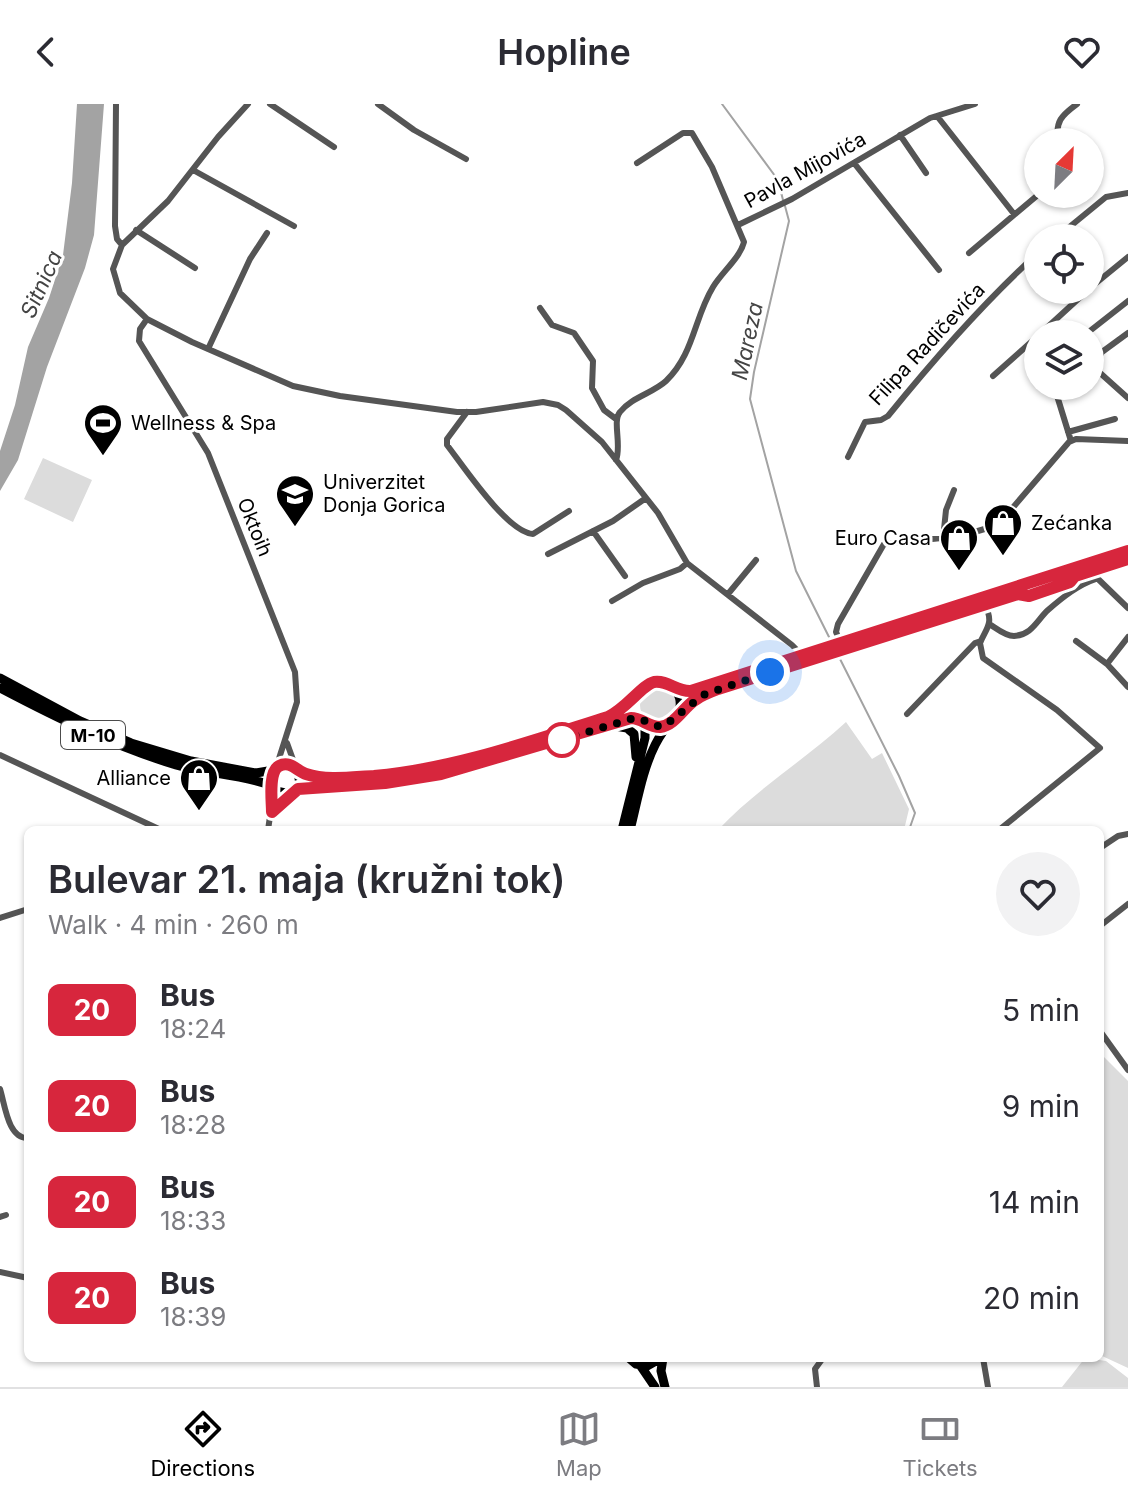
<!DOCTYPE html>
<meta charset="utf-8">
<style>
:root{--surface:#fff;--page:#f2f2f3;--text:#2b2b33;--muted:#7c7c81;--line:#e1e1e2;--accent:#000}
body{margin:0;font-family:Inter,sans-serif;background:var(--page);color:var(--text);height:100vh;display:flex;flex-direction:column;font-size:30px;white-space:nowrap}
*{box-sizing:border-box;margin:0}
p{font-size:26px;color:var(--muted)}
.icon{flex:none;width:44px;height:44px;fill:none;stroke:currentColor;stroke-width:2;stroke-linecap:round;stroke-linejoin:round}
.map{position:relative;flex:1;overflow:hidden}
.details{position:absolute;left:24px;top:722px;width:1080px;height:536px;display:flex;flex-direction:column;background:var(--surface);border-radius:12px;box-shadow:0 2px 6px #0004}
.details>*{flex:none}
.badge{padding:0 16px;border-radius:12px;font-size:28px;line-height:52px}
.needle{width:52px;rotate:24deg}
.tools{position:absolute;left:1024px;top:24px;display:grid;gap:16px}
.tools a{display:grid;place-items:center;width:80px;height:80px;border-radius:50%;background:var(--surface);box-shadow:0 2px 6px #0004;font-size:40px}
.you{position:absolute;width:40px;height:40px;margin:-20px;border:6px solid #fff;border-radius:50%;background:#1a73e8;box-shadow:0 0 0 12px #1a73e833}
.map>.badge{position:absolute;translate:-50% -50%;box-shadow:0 0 0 4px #fff}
.round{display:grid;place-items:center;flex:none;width:84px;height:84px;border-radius:42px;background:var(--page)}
.summary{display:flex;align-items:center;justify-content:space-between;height:136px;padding:0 24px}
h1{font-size:38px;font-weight:600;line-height:60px}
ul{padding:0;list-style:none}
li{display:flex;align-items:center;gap:24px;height:96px;padding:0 24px}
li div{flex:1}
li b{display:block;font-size:30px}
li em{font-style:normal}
li .badge{min-width:88px;font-weight:700;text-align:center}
header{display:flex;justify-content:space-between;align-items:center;height:104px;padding:0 24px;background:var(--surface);font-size:36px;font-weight:600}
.tabs{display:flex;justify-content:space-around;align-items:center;height:112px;border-top:2px solid var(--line);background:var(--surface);font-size:22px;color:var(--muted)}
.tabs a{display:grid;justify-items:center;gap:4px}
.tabs .selected{color:var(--accent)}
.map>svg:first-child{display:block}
.green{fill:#dcdcdc}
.water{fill:#a3a3a3}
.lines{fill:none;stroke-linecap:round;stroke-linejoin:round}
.stream{stroke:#a3a3a3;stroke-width:2}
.street{stroke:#555;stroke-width:6}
.primary{stroke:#000;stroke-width:9}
.line-casing{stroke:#fff;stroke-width:18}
.line{stroke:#d7263d;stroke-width:12}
.walk{stroke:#000;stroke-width:8;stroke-dasharray:0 14.4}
.stop-dot{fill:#fff;stroke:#d7263d;stroke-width:4}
.labels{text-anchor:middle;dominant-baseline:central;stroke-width:6;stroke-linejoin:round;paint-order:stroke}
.shield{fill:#fff;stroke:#4c4c4c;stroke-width:2}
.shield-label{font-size:18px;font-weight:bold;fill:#000}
.street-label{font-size:20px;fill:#000;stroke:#fff}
.poi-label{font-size:20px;fill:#000;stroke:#fff;text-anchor:start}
.water-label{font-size:22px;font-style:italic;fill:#444;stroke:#fff}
</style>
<header><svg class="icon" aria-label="back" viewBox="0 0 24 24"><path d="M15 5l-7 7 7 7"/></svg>Hopline<svg class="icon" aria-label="heart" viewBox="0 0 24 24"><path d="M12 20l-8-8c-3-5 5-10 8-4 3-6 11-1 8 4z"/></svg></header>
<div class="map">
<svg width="1128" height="1283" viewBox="0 0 1128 1283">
<rect width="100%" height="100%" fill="#fff"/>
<path class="green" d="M43 354 92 376 73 418 24 395Z
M640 601a18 18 0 1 1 36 0a18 18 0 1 1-36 0Z
M846 618 872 655 882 649 909 705 904 726H718C756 685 805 656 846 618Z
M1100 949 1128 977V1264L1100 1251Z
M1085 1254 1106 1257 1128 1274V1283H1062Z"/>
<path class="water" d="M77 0H104L94 131 85 164 47 263 18 356 0 387V347L15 301 28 243 49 194 63 151 72 79Z"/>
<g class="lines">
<path class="stream" d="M722 0 778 76 783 96
M785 102 789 117 754 268 750 295 796 467 831 537
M839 553 899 672 915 709 909 726"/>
<path class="street" d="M116 0 115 122 117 135 122 141
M248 0 218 33 168 97 122 141 113 165 120 189 147 215 192 238 293 282 340 292 457 308H476L543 298 558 301 566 306 602 338 658 409 687 459 792 541 801 550
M270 0 334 43
M378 0 414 26 466 55
M937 12 1014 110
M900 31 926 69
M1059 38C1054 18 1062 11 1077 0
M854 59 939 166
M193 66 294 122
M738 121 792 95 930 14 975 0
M136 126 195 164
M1056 134 1106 93 1128 89
M969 149 1039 90
M1090 184 1128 153
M540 204 552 221 574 229 593 257 592 284 604 306 616 315
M147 215 140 225 139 237 208 349 295 568 297 598 276 664
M1128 229 1102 248 1096 258 1099 268 1128 294
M1040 230 1088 186
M1086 230 1128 197
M208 245 250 155 267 129
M993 272 1038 232
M1054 282 1071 337
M467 308 447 335V341C464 363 507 428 533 430L569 407
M1068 328 1115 315
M848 353 865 318 881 316 888 312C935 254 983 199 1038 149
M616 356C622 341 612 317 620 308 632 293 653 289 666 277 694 250 694 214 713 183 722 168 740 154 744 138L712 63 692 29H683L637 59
M593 427 625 472
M943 435 946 406 954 386
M548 450 613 417 646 394
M1096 473 1128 504
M728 490 756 456
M612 497 643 479 680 465 687 459
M985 501C994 519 987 523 980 539L983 554 1057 606 1100 644 999 726
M991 521C997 525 1006 532 1014 532 1032 531 1037 516 1048 506 1063 493 1078 481 1096 475
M1128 533 1107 560 1128 583
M840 537 836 528 838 520 884 440 961 432 998 421 1069 338 1076 335 1128 337
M1076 537 1107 560
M907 610 975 539 981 537
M287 639 296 664
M0 651 161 726
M272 708 290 690
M268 726 274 685
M1100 744 1118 732 1128 730
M0 814 28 805
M1100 822 1128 800
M1100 927 1128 966
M0 985C5 1001 8 1035 28 1034
M0 1113 6 1111
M0 1168 28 1174
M983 1254 988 1283
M817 1283 815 1265 823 1254"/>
<path class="primary" d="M0 574 80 617 131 639 191 657 256 669 274 666 284 661 320 672 360 673 398 669 447 660 498 647 615 610C632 600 657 559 676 587 682 595 681 603 678 611
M0 584C57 614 114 642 176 661 207 670 242 670 272 682
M675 586 691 587 1128 447
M615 622 627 624 634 630 636 653
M271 676 276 687 290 690 300 681 298 667
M298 685C343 678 389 680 434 671 499 659 562 635 625 616L641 614
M622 726 645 634V619
M630 726C644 670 648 623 703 591L1128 455
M629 1254 636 1260 647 1262 661 1254
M663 1254 661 1267 665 1283
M640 1261 655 1283"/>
</g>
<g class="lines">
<defs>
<path id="line" d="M1128 447 691 587C677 588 668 576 654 578 642 581 626 605 608 613 532 637 454 665 374 672 353 673 327 677 306 670 297 667 290 656 279 662 268 668 272 697 272 708L298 685 385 679 441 670 631 614C642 614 648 623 660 623 675 621 683 604 695 596 702 591 710 588 718 585L1018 490 1029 492 1070 478 1075 472 1128 455"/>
</defs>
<use href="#line" class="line-casing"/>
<use href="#line" class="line"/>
<path class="walk" d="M562 636 555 638 634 614C645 614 651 624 664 622L703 591 770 568"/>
</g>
<defs>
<symbol id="stadium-pin" viewBox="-11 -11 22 30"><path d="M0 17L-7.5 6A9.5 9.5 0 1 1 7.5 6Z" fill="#000" stroke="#fff"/><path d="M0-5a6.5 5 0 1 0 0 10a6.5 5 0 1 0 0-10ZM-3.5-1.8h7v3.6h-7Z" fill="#fff"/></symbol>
<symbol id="university-pin" viewBox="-11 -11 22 30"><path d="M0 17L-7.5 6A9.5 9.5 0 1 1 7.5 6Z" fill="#000" stroke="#fff"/><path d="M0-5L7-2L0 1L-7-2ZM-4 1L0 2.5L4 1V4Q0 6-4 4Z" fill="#fff"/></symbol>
<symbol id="shop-pin" viewBox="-11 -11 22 30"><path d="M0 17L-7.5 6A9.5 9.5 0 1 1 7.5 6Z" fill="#000" stroke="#fff"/><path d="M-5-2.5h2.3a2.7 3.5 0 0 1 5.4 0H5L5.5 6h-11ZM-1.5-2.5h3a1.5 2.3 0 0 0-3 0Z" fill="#fff"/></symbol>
</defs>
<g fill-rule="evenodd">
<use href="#stadium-pin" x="81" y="297" width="44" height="60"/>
<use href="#university-pin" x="273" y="368" width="44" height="60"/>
<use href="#shop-pin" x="981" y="397" width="44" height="60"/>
<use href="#shop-pin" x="937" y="412" width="44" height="60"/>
<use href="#shop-pin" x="177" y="652" width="44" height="60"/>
</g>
<circle class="stop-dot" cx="562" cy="636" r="16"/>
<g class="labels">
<rect class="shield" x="61" y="617" width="64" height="28" rx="6"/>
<g class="shield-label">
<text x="93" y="631">M-10</text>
</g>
<g class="street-label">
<text transform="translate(805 66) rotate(-29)">Pavla Mijovića</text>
<text transform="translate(927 240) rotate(-47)">Filipa Radičevića</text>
<text transform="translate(255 423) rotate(68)">Oktoih</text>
</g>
<g class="poi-label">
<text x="131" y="319">Wellness &amp; Spa</text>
<text x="323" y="378">Univerzitet<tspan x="323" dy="23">Donja Gorica</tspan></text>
<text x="1031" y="419">Zećanka</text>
<text x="931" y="434" text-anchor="end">Euro Casa</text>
<text x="171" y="674" text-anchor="end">Alliance</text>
</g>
<g class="water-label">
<text transform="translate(41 180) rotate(-66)">Sitnica</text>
<text transform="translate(747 237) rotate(-78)">Mareza</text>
</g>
</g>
</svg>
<div class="tools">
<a><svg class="needle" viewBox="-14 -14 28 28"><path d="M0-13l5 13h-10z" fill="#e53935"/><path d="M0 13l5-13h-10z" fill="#7c7c81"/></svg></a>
<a><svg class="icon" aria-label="locate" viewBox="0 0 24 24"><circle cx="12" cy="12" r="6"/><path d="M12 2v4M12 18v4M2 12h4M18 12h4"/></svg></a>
<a><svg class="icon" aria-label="layers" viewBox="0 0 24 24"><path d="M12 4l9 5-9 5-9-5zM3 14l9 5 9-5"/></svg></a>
</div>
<div class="you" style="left:770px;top:568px"></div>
<section class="details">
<div class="summary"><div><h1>Bulevar 21. maja (kružni tok)</h1><p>Walk · 4 min · 260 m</p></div><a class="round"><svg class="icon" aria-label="heart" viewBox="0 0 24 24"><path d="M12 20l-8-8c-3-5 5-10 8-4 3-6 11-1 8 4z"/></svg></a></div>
<ul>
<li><span class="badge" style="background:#d7263d;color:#fff">20</span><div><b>Bus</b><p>18:24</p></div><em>5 min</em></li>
<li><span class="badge" style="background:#d7263d;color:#fff">20</span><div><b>Bus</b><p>18:28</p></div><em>9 min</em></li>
<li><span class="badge" style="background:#d7263d;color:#fff">20</span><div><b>Bus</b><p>18:33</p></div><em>14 min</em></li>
<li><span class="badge" style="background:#d7263d;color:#fff">20</span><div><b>Bus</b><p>18:39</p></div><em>20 min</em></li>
</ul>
</section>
</div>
<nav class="tabs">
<a class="selected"><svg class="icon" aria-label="directions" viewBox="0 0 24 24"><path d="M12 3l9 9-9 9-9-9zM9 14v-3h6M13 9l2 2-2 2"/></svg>Directions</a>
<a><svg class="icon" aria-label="map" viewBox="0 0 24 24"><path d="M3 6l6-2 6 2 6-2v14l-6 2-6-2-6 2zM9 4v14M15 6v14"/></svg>Map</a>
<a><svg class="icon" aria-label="tickets" viewBox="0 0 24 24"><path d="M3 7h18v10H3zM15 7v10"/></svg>Tickets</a>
</nav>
